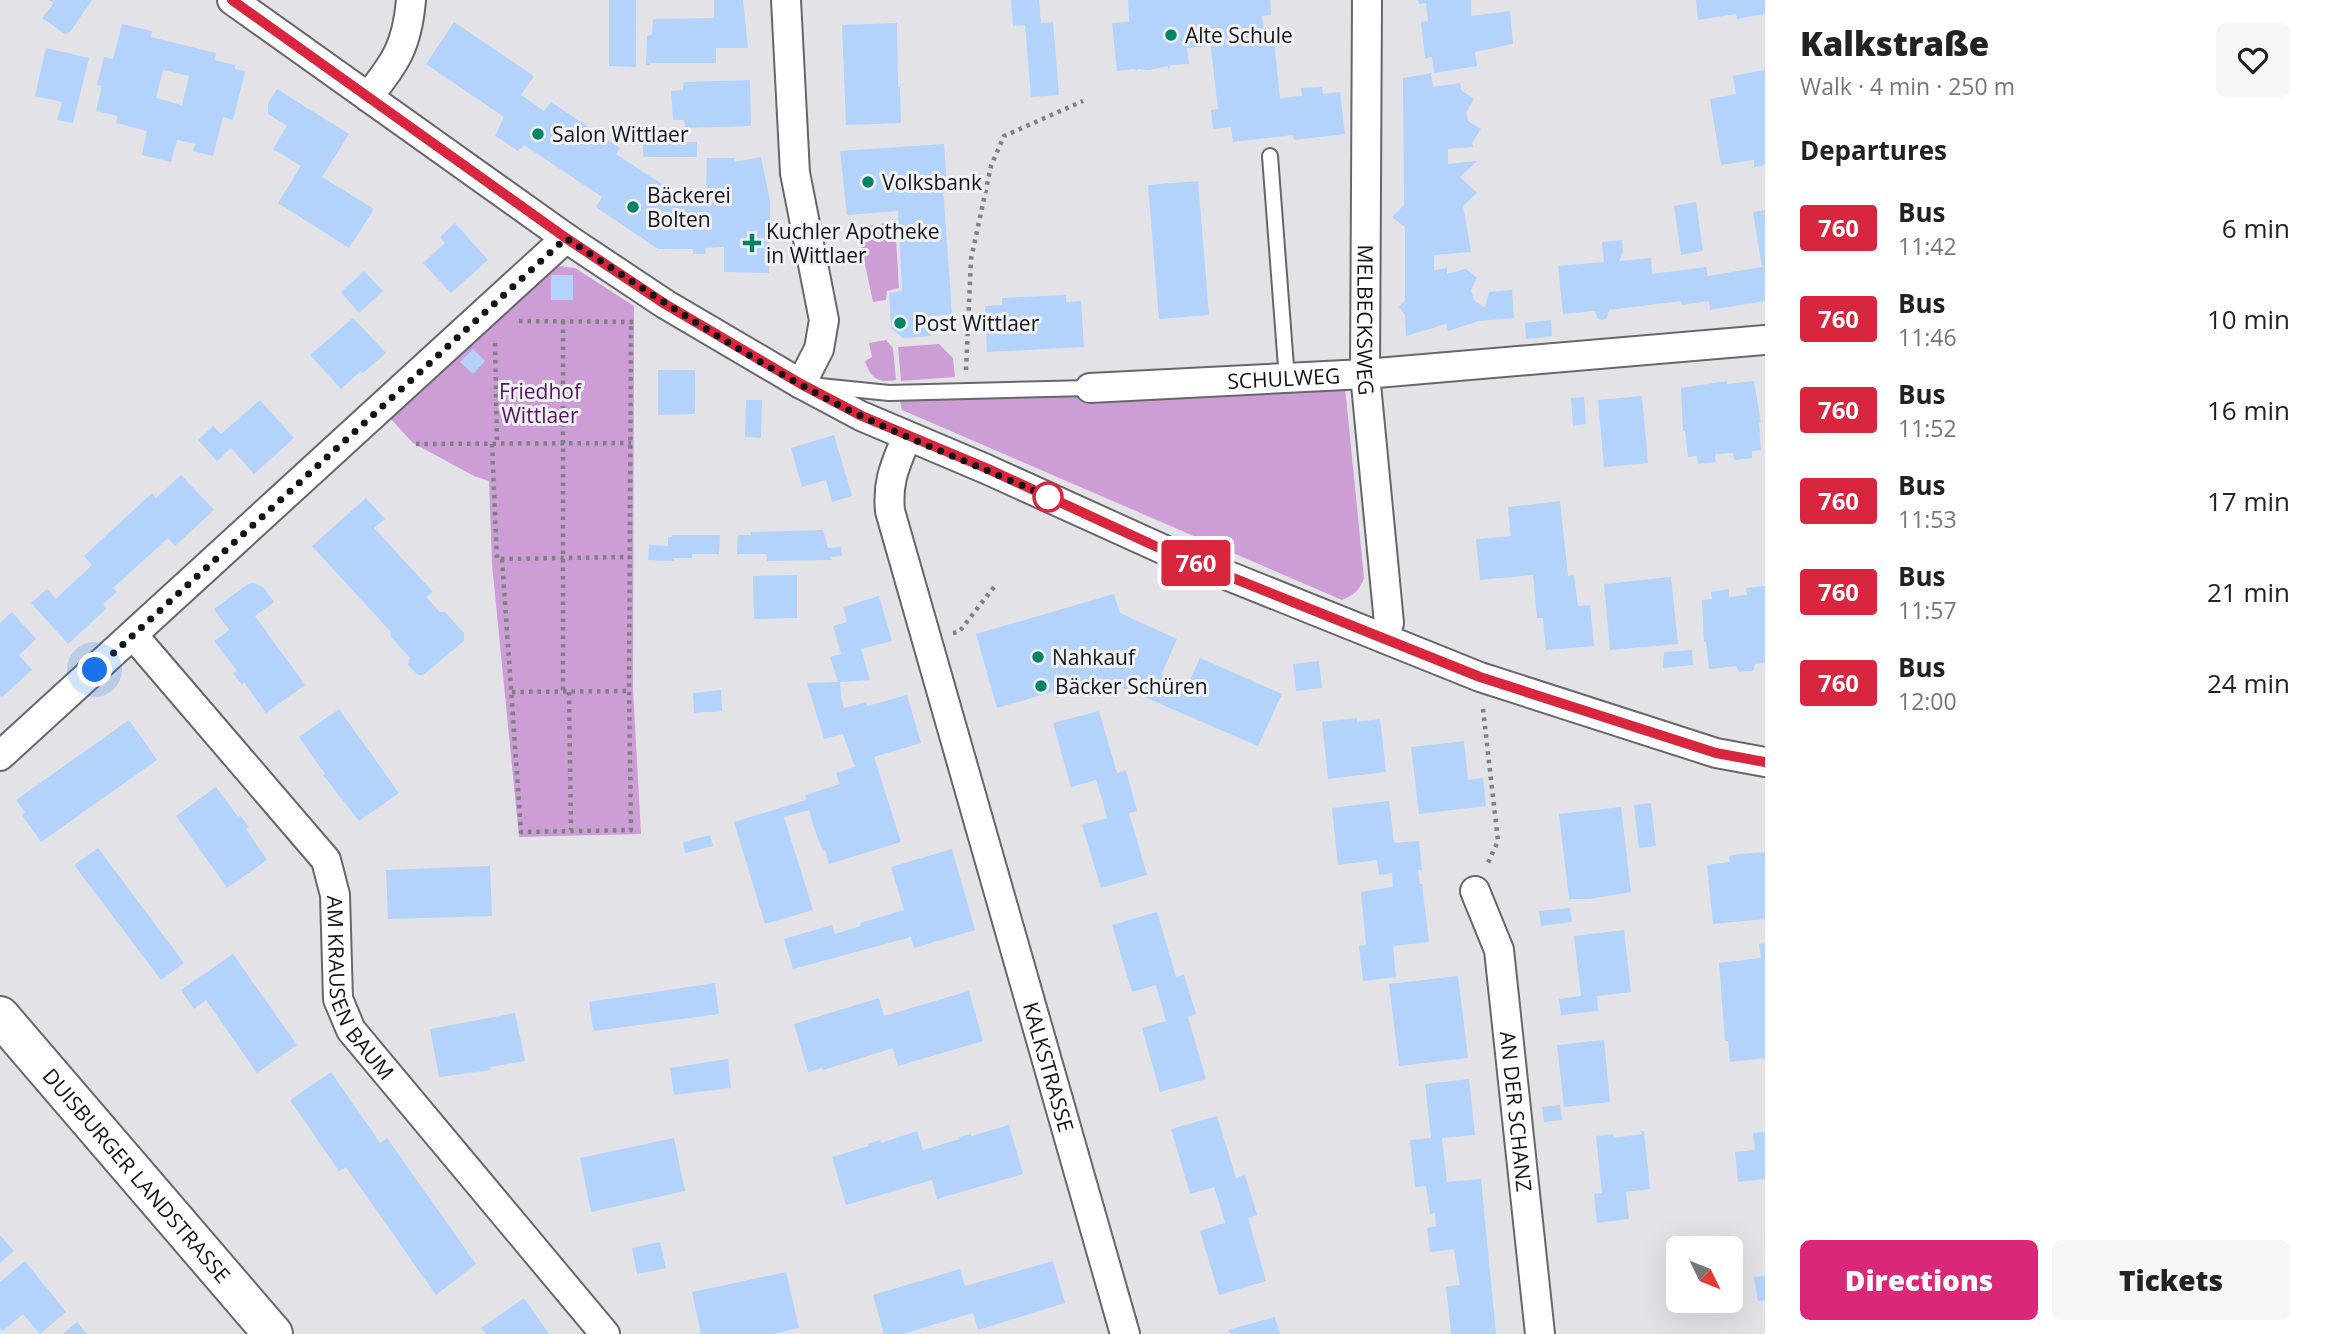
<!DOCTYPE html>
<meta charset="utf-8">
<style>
:root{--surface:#fff;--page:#f6f6f6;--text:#222;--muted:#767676;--accent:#db2777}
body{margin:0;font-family:"Open Sans",sans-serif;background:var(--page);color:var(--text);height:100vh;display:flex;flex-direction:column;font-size:26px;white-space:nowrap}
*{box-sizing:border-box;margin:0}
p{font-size:23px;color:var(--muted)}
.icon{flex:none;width:38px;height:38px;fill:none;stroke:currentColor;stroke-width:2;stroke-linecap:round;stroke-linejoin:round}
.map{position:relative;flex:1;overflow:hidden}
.details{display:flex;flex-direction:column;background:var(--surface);width:560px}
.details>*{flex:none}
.badge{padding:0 14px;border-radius:5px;font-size:24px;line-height:46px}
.needle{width:46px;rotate:133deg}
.buttons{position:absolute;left:1666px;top:1236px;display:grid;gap:14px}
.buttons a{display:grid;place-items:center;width:77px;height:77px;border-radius:10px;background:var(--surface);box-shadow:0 7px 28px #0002;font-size:35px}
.you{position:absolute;width:35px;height:35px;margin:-18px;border:5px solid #fff;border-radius:50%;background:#1a73e8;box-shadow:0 0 0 10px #1a73e833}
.map>.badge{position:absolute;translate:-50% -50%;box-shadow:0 0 0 4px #fff}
h2{padding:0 35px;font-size:26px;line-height:63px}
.round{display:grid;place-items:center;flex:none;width:74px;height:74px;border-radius:10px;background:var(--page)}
.headline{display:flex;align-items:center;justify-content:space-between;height:119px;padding:0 35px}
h1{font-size:33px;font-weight:800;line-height:52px}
.cta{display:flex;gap:14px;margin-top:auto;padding:14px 35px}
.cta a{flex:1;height:80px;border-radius:10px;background:var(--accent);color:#fff;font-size:28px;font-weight:800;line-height:80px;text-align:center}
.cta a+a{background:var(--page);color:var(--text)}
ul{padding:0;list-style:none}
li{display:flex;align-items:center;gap:21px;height:91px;padding:0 35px}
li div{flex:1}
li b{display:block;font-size:26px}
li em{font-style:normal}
li .badge{min-width:77px;font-weight:700;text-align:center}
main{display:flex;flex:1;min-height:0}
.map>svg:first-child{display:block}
.green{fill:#cd9dd6}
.building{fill:#b3d2fc;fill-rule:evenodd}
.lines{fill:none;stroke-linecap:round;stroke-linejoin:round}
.service-casing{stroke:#66676a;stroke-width:18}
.minor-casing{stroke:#66676a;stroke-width:32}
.secondary-casing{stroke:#66676a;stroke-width:42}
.path{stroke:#818184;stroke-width:4.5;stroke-dasharray:3.5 5;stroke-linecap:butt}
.service{stroke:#fff;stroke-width:14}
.minor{stroke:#fff;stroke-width:28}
.secondary{stroke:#fff;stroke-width:38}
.line-casing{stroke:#fff;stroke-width:16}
.line{stroke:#d7263d;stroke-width:10}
.walk{stroke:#131415;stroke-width:7;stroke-dasharray:0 12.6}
.poi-dot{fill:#008366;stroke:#f0f1f5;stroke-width:2.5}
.stop-dot{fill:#fff;stroke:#d7263d;stroke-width:3.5}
.labels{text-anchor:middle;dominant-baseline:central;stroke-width:6;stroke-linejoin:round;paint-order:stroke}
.poi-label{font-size:21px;fill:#131415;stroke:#f0f1f5;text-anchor:start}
.street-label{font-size:21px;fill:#131415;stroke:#f0f1f5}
.park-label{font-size:21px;fill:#581365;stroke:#f0f1f5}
</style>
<main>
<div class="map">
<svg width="1765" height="1334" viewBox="0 0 1765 1334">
<rect width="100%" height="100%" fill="#e3e3e7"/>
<path class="green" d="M895 222 899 288 887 291 886 300 873 302 857 227Z
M558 266 575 268 634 306 633 689 641 834 519 837 492 564 489 481 474 476 413 443 389 417 543 273Z
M886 340 893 348 896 380C878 383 871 379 865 361L872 357 869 343Z
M939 344 953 358 955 377 901 381 898 347Z
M1345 387 1364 578C1360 590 1354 595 1342 600L902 410 899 397Z"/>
<path class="building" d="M49 0H92L70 32 65 34 42 18 54 3Z
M609 0H636V67L609 66Z
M714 0H743L748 48H716V63H650L649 65H646L647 36 652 35 653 19 714 18Z
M1011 0H1039L1041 23 1053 22 1059 95 1031 97 1025 25 1013 26Z
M1128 0H1270L1271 15 1262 16 1264 30 1266 32 1273 31 1280 98 1302 96 1301 88 1322 87 1323 94 1340 92 1345 134 1294 140 1293 135 1233 142 1231 127 1213 129 1211 110 1218 109 1210 41H1207V46L1187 48 1189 64 1170 65 1169 72 1168 66 1149 70 1138 69 1136 71 1135 69 1117 71 1112 23 1129 22Z
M1418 0H1471V16L1510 11 1513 44 1475 52 1477 66 1434 73 1432 57 1425 58 1421 22 1428 21 1426 3 1419 4Z
M1696 0H1765V14L1737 19 1736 14 1698 20Z
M454 22 534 76 521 95 544 111 551 102 620 148 616 154 662 184V198H706L707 158H734V162L761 157 770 201 769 273 724 272V247L706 248 705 254H693V249H658L596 207 602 197 524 145 518 151 495 136 504 117 426 64Z
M897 23 898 87H900L901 123 846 125 842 25Z
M122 24 152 31 151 37 216 53 215 60 235 65V69L245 71 233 120 223 117 213 156 193 151 195 144 177 140 171 162 142 155 147 131 116 123 118 116 96 111 102 86 97 85 104 57 113 59ZM163 70 189 76 182 105 156 98Z
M46 48 89 58 73 123 57 120 62 102 35 96Z
M1765 70V165L1754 167V160L1721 165 1710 99 1736 94 1733 76Z
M1431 73 1433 87 1460 83 1461 90 1474 99 1466 112 1468 121 1481 129 1472 143 1473 147 1448 149V164L1477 161 1460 177 1477 193 1463 206 1471 252 1434 255V270L1447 268V274L1466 269 1477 278 1471 290 1474 300 1485 308 1489 292 1512 290 1514 318 1479 321 1448 331 1446 324 1406 336 1405 315 1399 307 1405 300V227L1392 217 1404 205 1403 78Z
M750 80 751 126 685 128 684 120H673L671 91 683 90 684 82Z
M277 89 349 134 322 177 374 209 349 248 278 203 301 166 273 149 287 126 268 114V103Z
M697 142V157H643V143Z
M944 144 947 188H943L952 314 930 316 931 336 903 338 891 328 889 293 902 291 898 211 847 215 840 151Z
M1198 181 1209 315 1159 319 1148 185Z
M1696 202 1703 251 1681 255 1674 206Z
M1765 210V301L1710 310 1709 301 1682 305 1681 301 1609 310 1607 318 1602 320 1597 318 1595 311 1563 314 1558 266 1604 262 1602 242 1622 240 1623 252 1619 261 1651 258 1652 274 1706 267 1708 276 1762 267 1753 212Z
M455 223 488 260 451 293 423 263 445 243 440 237Z
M364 271 383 291 359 313 341 292Z
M551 275H573V300H551Z
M1066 295V302L1081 301 1084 347 987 352 985 306 1002 305V298Z
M353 318 386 353 363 373 361 371 341 389 310 355Z
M1551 320 1552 336 1526 339 1525 323Z
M473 349 485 361 473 374 460 362Z
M658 370H695V414L658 415Z
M1727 381V384L1754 381 1761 423H1759L1761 450 1752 451V458L1734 460 1733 453 1715 454 1716 462 1698 464 1697 456 1688 457 1685 431H1683L1681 388Z
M1642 396 1648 463 1604 467 1598 400Z
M1584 397 1586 424 1573 426 1571 398Z
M260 400 294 438 254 474 231 448 217 461 198 440 213 426 221 434Z
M746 400H762L761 438 745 437Z
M834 435 852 496 832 502 826 480 802 487 791 448Z
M181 475 214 510 175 546 168 538 113 588 117 592 103 604 107 608 68 644 31 603 47 589 56 599 92 565 84 556 152 493 156 498Z
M366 498 385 519 374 528 433 592 426 597 440 612H445L464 633V641L423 675H418L408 665 410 658 391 637 390 631 312 546Z
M1560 501 1568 576 1574 575 1578 606 1590 605 1594 646 1546 650 1543 618H1537L1533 575 1480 580 1476 539 1511 536 1508 507Z
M823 530 828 548 841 547 842 556 831 557 832 560 767 561 766 554H737L738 535H751V532Z
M672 535H720L719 554H692V558H674V561L648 560 649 545 668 546V537H672Z
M797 575V618L754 619 753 576Z
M1671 577 1678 644 1610 650 1604 584Z
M254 583 263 587 274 602 255 616 305 685 266 713 244 682 242 685 233 673 237 671 214 641 229 630 214 609 248 584Z
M1765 586V663L1755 664 1753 671H1746L1739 672 1736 666 1709 669 1706 642H1704L1702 600 1712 599 1711 592 1729 589V597L1747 595 1746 588Z
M1114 594 1120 613 1177 639 1161 675 1187 687 1200 658 1282 694 1258 746 1100 678 1078 684 1080 691 1056 698 1055 691 997 708 976 634Z
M879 596 892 641 861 649 870 680 840 682 841 696 844 708 866 702 867 706 907 695 921 743 874 757 901 842 829 864 825 850 823 851 816 834 809 810 784 817 813 910 765 924 734 822 806 800 805 795 840 784 836 773 855 767 843 734 824 739 807 683 838 682 830 657 841 654 833 626 847 622 843 607Z
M12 612 36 639 19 655 32 670 2 697 0 695V623Z
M1692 650 1693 665 1663 668 1664 652Z
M1319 661 1322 688 1296 691 1293 664Z
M721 690 722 711 694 713 693 693Z
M339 709 399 793 359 821 323 775 325 774 299 737Z
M1099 711 1117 773 1126 770 1137 811 1129 813 1147 875 1101 888 1082 825 1107 818 1102 799 1096 780 1071 787 1053 723Z
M1357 718V722L1380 719 1386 772 1328 779 1322 722Z
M129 720 157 760 41 842 22 815 25 812 16 800Z
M1464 741 1468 780 1483 778 1486 806 1419 814 1411 747Z
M216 787 238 817 240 815 249 827 246 829 267 860 227 888 176 816Z
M1389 801 1394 843 1419 841 1422 870H1418L1420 884H1422L1429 942 1393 946 1396 977 1363 981 1359 946 1366 945 1361 892 1393 887 1392 873 1379 875 1377 860 1338 865 1332 808Z
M1651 803 1656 846 1639 848 1634 805Z
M1621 807 1631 892 1589 899H1569L1559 814Z
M710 835 713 846 685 853 683 842Z
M98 848 184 963 161 980 74 865Z
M952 849 975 930 914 948 911 937 793 969 784 939 832 925 835 934 861 926 860 923 904 910 891 867Z
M1765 852V919L1713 924 1707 865 1730 862 1729 857 1732 855Z
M490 866 492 916 388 919 386 870Z
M1570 908 1572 922 1541 926 1539 911Z
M1157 912 1176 977 1184 975 1196 1014 1188 1017 1206 1079 1160 1092 1142 1028 1166 1021 1156 985 1132 992 1112 925Z
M1624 930 1631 992 1597 996 1598 1011 1561 1015 1559 999 1581 996 1574 936Z
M1765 943V1058L1730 1062 1728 1041H1725L1719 963 1761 958 1759 944Z
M233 954 297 1045 257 1073 206 1000 194 1009 181 990Z
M1458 976 1468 1058 1399 1066 1389 984Z
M715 983 719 1014 594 1031 593 1027 589 1002Z
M969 991 983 1041 898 1066 893 1048 823 1070 822 1068 808 1072 794 1024 879 998 884 1016Z
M515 1013 525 1061 490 1067 491 1070 439 1077 430 1029Z
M1604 1040 1610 1102 1564 1107 1557 1045Z
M728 1059 731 1088 674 1095 670 1068Z
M331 1072 380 1143 387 1138 476 1264 436 1295 346 1167 339 1171 290 1100Z
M1469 1079 1475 1135 1442 1138 1447 1182 1481 1179 1496 1334H1451L1446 1287 1460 1285 1454 1249 1430 1252 1427 1228 1436 1226 1435 1213 1430 1214 1426 1186 1415 1187 1410 1140 1431 1138 1425 1084Z
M1560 1105 1562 1120 1544 1122 1542 1107Z
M1217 1116 1236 1178 1245 1175 1257 1215 1248 1218 1266 1281 1219 1295 1200 1231 1225 1223 1220 1205 1214 1187 1190 1194 1171 1129Z
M1009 1125 1023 1174 937 1199 932 1180 846 1205 832 1157 869 1146 868 1144 880 1140 881 1143 917 1131 923 1150 960 1139 959 1137 971 1134V1136Z
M1641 1131H1644L1650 1189 1626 1192 1629 1219 1597 1223 1594 1194 1602 1193 1596 1136 1613 1134 1614 1138 1642 1134Z
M1765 1132V1179L1738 1182 1735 1152 1755 1150 1753 1133Z
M674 1138 685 1191 591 1212 580 1158Z
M0 1235 14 1251 0 1263Z
M660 1242 666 1268 637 1274 632 1248Z
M25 1261 66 1312 40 1334 23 1314 3 1331 0 1328V1282Z
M1053 1261 1065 1303 978 1330 973 1313 902 1334H884L873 1295 960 1269 965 1286Z
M786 1272 799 1328 772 1334H701L692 1292Z
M1765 1276V1300L1758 1301 1754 1277Z
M524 1298 549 1334H486L481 1328Z
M1275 1317 1280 1334H1230L1228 1330Z
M77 1322 87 1334H62Z"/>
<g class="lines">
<defs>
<path id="service" d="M1270 156 1287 380
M820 386 889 393 1090 388"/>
<g id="minor">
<path d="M232 0 566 238 665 304 801 384 861 416 986 469 1169 552 1480 677 1716 753 1765 762"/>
<path d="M786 0 795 173 824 320 819 349 801 384"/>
<path id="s1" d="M1367 0 1365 374 1389 623 1384 638"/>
<path d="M368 97C396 62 407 46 411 0"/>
<path id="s2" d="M1090 388 1365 374 1765 340"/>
<path id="s3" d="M907 436C896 464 887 480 890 511L1125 1334"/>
<path id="s4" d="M133 635 326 860 335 895 338 999 351 1030 605 1334"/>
<path d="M0 756 566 238"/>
<path id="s5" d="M1475 891 1499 950 1540 1334"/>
</g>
<g id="secondary">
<path id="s6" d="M0 1016 273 1334"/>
</g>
</defs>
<use href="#service" class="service-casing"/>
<use href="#minor" class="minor-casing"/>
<use href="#secondary" class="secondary-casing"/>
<path class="path" d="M519 321 633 322
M563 321V692
M495 343 497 444
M966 370 971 259 991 166 1004 136 1083 101
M416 444 631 443
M492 444 497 559 630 557
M502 559 521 832 631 830 629 691 631 323
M953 633 959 632 994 587
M512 692 629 691
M569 692 571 830
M1483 709 1498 841 1487 865"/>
<use href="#service" class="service"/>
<use href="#minor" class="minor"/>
<use href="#secondary" class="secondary"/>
</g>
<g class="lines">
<defs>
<path id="line" d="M232 0 566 238 665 304 801 384 862 416 986 468 1168 552 1480 677 1716 753 1765 762"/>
</defs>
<use href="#line" class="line-casing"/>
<use href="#line" class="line"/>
<path class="walk" d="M95 670 566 238C662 301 758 366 861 416 923 445 988 470 1051 498L1048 497"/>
</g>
<g class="poi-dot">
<circle cx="1171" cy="35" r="7"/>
<circle cx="538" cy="134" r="7"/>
<circle cx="868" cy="182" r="7"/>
<circle cx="633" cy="207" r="7"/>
<path d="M748.5 232.5h7v7h7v7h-7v7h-7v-7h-7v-7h7z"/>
<circle cx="900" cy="323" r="7"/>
<circle cx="1038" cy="657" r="7"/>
<circle cx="1041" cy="686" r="7"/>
</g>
<circle class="stop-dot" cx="1048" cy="497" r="14"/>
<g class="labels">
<g class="poi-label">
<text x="1185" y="35">Alte Schule</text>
<text x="552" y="134">Salon Wittlaer</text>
<text x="882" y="182">Volksbank</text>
<text x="647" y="195">Bäckerei<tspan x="647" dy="24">Bolten</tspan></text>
<text x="766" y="231">Kuchler Apotheke<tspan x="766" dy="24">in Wittlaer</tspan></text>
<text x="914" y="323">Post Wittlaer</text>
<text x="1052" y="657">Nahkauf</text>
<text x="1055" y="686">Bäcker Schüren</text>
</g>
<g class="street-label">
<text stroke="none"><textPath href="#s1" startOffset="320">MELBECKSWEG</textPath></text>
<text stroke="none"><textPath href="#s2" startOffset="194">SCHULWEG</textPath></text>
<text stroke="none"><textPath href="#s4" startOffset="432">AM KRAUSEN BAUM</textPath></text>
<text stroke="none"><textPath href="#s3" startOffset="656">KALKSTRASSE</textPath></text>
<text stroke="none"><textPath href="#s5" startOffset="226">AN DER SCHANZ</textPath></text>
<text stroke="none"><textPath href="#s6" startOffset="210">DUISBURGER LANDSTRASSE</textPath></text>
</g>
<g class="park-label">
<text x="540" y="391">Friedhof<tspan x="540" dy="24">Wittlaer</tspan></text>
</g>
</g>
</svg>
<div class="buttons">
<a><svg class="needle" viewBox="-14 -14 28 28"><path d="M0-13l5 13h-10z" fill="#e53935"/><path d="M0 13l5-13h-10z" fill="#767676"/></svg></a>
</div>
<div class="you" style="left:95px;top:670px"></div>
<b class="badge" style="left:1196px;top:563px;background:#d7263d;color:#fff">760</b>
</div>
<section class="details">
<div class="headline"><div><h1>Kalkstraße</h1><p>Walk · 4 min · 250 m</p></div><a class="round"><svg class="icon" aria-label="heart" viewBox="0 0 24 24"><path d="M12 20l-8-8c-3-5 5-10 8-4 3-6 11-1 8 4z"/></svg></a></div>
<h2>Departures</h2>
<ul>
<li><span class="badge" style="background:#d7263d;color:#fff">760</span><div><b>Bus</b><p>11:42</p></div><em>6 min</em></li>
<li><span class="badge" style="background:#d7263d;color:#fff">760</span><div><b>Bus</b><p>11:46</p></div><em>10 min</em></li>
<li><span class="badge" style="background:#d7263d;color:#fff">760</span><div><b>Bus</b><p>11:52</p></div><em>16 min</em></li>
<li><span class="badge" style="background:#d7263d;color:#fff">760</span><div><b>Bus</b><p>11:53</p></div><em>17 min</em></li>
<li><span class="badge" style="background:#d7263d;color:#fff">760</span><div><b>Bus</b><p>11:57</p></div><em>21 min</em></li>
<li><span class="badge" style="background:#d7263d;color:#fff">760</span><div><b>Bus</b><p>12:00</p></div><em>24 min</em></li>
</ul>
<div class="cta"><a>Directions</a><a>Tickets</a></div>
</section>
</main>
